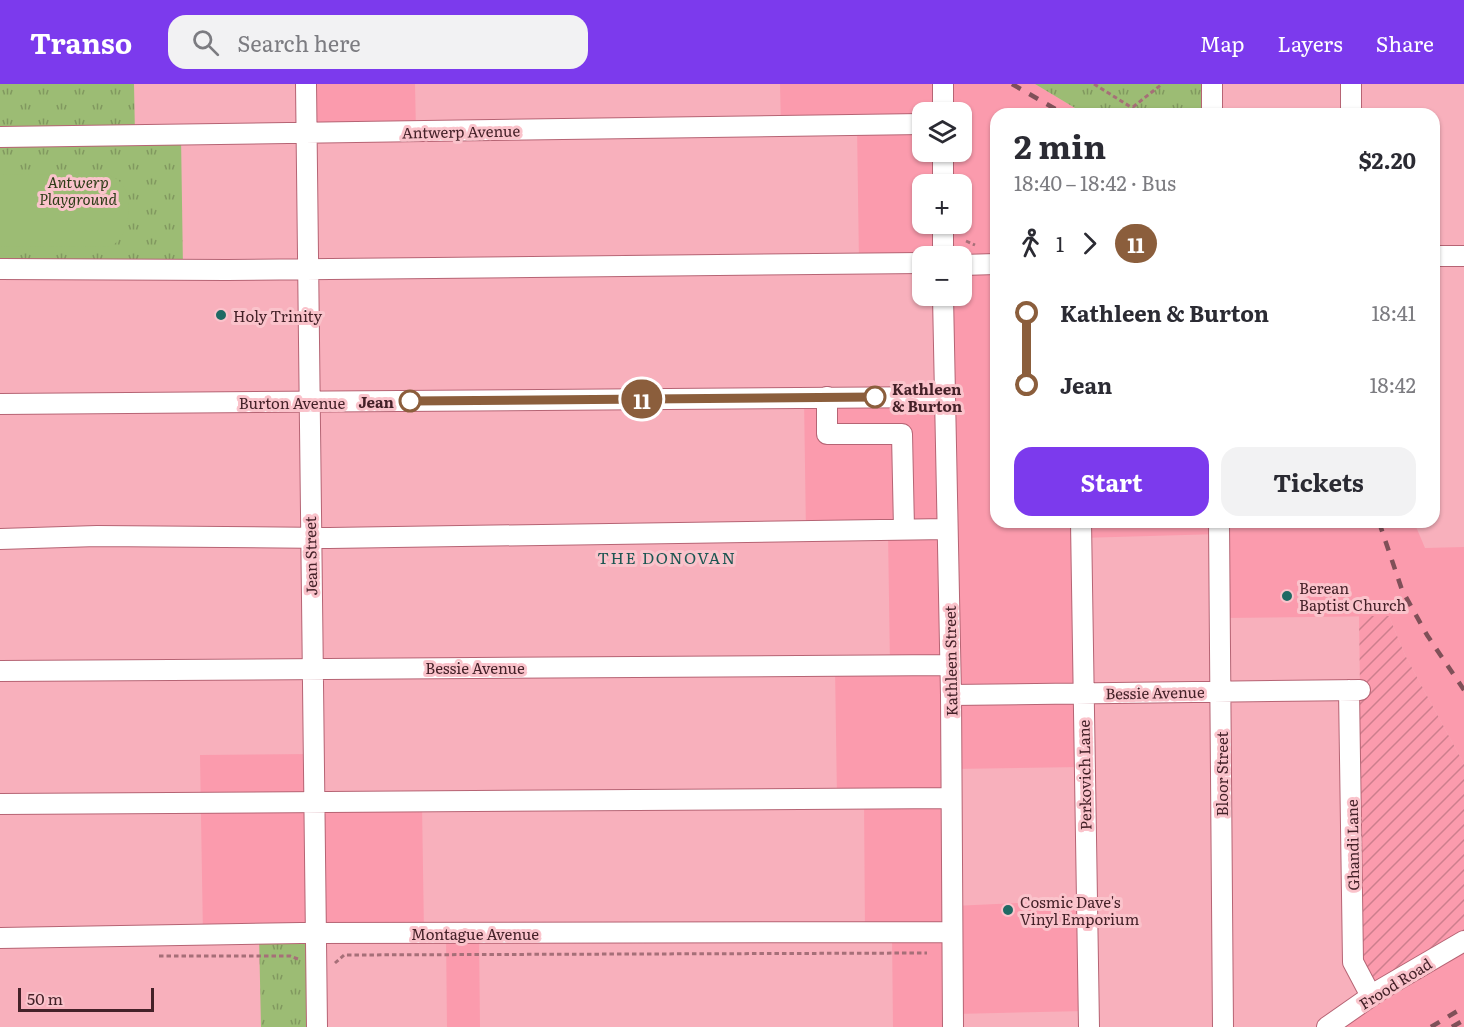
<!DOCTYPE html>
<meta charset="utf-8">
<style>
:root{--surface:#fff;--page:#f2f2f3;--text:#2b2b33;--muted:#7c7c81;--accent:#7c3aed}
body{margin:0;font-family:Literata,serif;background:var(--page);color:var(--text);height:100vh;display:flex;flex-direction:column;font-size:22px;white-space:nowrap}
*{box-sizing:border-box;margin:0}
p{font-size:20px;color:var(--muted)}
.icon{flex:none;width:33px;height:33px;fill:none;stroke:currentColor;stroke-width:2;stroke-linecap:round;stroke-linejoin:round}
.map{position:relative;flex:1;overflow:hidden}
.side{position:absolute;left:990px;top:24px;width:450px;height:420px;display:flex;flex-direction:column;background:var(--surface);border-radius:18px;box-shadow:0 2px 4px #0004}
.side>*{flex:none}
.badge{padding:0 12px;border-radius:20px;font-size:21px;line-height:39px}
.tools{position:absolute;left:912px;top:18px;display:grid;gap:12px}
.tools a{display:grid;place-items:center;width:60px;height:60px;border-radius:12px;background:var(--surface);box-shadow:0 2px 4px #0004;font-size:30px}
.scale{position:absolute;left:18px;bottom:15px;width:136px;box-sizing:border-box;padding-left:6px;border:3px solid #442128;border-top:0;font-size:16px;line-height:21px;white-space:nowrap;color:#442128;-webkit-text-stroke:4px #fac3cb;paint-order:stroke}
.map>.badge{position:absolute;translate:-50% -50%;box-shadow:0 0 0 3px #fff}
.legs{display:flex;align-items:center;gap:9px;height:66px;padding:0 24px;font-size:20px}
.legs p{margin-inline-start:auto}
.summary{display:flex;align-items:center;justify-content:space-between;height:102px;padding:0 24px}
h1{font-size:33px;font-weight:700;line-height:45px}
.cta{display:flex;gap:12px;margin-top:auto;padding:12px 24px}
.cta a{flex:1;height:69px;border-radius:18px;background:var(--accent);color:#fff;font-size:24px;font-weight:700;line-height:69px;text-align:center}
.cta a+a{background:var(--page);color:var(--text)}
ul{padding:0 24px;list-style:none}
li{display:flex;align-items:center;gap:21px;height:72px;font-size:22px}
li i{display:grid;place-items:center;width:9px;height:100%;margin:0 8px;background:currentColor}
li i::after{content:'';width:15px;height:15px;margin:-8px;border:4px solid;border-radius:50%;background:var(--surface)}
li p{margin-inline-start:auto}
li:first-child i{background:linear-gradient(#0000 50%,currentColor 0)}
li:last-child i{background:linear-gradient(currentColor 50%,#0000 0)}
header{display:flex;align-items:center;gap:36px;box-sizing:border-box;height:84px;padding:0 30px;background:var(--accent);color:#fff}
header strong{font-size:28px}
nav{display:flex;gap:33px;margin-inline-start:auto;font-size:21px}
.search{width:420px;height:54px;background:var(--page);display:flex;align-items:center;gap:15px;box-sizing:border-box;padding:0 21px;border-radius:18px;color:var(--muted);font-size:22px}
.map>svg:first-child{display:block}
.built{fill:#fb9bad;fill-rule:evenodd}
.industrial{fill:url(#industrial-furrows)}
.grass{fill:url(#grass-tufts)}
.pitch{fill:#9cbc74}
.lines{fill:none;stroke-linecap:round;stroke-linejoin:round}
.minor-casing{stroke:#b66474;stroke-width:22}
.path{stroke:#a66f78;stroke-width:3;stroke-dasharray:4.5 3;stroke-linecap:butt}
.minor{stroke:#fff;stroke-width:20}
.rail{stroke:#7f5058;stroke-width:4.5;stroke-dasharray:10 10;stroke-linecap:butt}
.line-1-casing{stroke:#fff;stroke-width:14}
.line-1{stroke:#8b5e3c;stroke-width:9}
.poi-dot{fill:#1f6a64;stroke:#fac3cb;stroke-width:2}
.stop-1-dot{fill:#fff;stroke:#8b5e3c;stroke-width:3}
.labels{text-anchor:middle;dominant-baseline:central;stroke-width:6;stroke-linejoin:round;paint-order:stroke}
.street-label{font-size:15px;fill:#442128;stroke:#fac3cb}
.park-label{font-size:15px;font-style:italic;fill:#2d3c17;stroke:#fac3cb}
.poi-label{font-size:15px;fill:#442128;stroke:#fac3cb;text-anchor:start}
.stop-label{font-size:15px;font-weight:bold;fill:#442128;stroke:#fac3cb;text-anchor:start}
.neighbourhood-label{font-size:16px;letter-spacing:1.5px;fill:#1c5652;stroke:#fac3cb}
</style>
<header>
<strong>Transo</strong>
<div class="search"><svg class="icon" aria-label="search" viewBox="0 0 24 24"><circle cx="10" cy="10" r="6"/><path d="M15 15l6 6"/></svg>Search here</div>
<nav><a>Map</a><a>Layers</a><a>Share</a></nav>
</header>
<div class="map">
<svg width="1464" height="943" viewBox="0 0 1464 943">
<defs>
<pattern id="industrial-furrows" width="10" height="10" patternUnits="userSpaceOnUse" patternTransform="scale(1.5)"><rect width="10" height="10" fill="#fb9bad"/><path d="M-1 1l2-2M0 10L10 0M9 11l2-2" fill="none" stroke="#cd7e8d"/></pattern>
<pattern id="grass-tufts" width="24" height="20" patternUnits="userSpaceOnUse" patternTransform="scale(1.5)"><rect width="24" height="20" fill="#9cbc74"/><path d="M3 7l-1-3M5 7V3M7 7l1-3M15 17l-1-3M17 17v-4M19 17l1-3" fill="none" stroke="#81985f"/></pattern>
</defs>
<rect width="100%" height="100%" fill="#f8b0bc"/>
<path class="built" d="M307 0H415L416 49 307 51Z
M780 0H1035L1085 30H996V438H1414L1425 464 1464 463V680L1405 571 1389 532 1221 534 1220 450 1080 454 1082 683 952 685 953 822 1083 816 1086 927 955 930V943H893L892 850 865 849 864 714H837L835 583 890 582 888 447 806 448 804 314H946V212H962V172L859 178 857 42 781 44ZM922 28H962V68H922ZM922 100H962V140H922Z
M315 670 316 721 422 720 424 850 203 852 200 671Z
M446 850H479L480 943H447Z
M1464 861V943H1332Z"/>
<path class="industrial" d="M1359 532H1389L1405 571 1464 680V861L1382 909 1354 878 1350 608 1360 607Z"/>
<path class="grass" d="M0 0H134L135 52H181L183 184H0Z
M1035 0H1213L1214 30H1085Z
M318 850V943H261L259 851Z"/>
<path class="pitch" d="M100 89C109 91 115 92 121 99 135 114 130 153 110 163L0 162V91Z"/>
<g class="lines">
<defs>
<path id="minor" d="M306 0 317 943
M1212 0V30
M943 28V0
M1351 30V0
M0 53 922 40
M943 100V68
M943 172V140
M1434 172H1464
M962 181 996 180
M0 185 227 186 922 179
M943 212 951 611 953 943
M827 313V350H902L904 445
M0 320 944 313
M1081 438 1089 943
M1219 438 1223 943
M0 455 97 452 329 454 947 445
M0 587 950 581
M1349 606 1353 878 1371 912
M951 611 1360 606
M0 720 951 714
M0 854 301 849 951 848
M1327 943 1380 906 1464 857"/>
</defs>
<use href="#minor" class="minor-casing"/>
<path class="path" d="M1094 0 1142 30
M1133 23 1162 0
M966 157 975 161
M159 872H290L298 875
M335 879 344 871 927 869"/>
<use href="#minor" class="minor"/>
<path class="rail" d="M1012 0 1064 30
M1379 438 1402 506 1427 551 1464 606
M1431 943 1464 923
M1452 943 1464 936"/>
</g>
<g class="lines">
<defs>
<path id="line-1" d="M410 317 875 313"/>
</defs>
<use href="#line-1" class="line-1-casing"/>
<use href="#line-1" class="line-1"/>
</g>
<g class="poi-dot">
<circle cx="221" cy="231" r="6"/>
<circle cx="1287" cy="512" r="6"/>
<circle cx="1008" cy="826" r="6"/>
</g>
<g class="stop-1-dot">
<circle cx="875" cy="313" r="10"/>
<circle cx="410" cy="317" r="10"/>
</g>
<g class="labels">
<g class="street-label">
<text transform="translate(461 47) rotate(-1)">Antwerp Avenue</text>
<text x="292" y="318">Burton Avenue</text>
<text transform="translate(310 472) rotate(-91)">Jean Street</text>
<text transform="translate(950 577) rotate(-91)">Kathleen Street</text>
<text x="475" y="583">Bessie Avenue</text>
<text transform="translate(1155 608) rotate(-1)">Bessie Avenue</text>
<text transform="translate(1221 690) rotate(-90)">Bloor Street</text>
<text transform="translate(1084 691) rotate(-91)">Perkovich Lane</text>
<text transform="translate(1352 761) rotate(-91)">Ghandi Lane</text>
<text x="475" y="849">Montague Avenue</text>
<text transform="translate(1395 899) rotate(-32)">Frood Road</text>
</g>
<g class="park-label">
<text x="78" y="97">Antwerp<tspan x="78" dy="17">Playground</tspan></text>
</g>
<g class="poi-label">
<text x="233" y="231">Holy Trinity</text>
<text x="1299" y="503">Berean<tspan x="1299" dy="17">Baptist Church</tspan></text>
<text x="1020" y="817">Cosmic Dave's<tspan x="1020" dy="17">Vinyl Emporium</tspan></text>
</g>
<g class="stop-label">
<text x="892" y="304">Kathleen<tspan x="892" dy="17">&amp; Burton</tspan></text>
<text x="394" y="317" text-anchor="end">Jean</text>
</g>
<g class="neighbourhood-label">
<text x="667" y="473">THE DONOVAN</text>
</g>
</g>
</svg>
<div class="tools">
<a><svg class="icon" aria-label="layers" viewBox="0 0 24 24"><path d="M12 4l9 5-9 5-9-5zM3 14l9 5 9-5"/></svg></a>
<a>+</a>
<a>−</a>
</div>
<div class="scale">50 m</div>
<b class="badge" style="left:642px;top:315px;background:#8b5e3c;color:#fff">11</b>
<section class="side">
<div class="summary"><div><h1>2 min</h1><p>18:40 – 18:42 · Bus</p></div><b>$2.20</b></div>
<div class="legs"><svg class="icon" aria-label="walk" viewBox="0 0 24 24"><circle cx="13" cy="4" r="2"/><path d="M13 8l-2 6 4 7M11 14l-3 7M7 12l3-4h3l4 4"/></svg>1<svg class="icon" aria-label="forward" viewBox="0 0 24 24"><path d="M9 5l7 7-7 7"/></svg><b class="badge" style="background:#8b5e3c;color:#fff">11</b></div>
<ul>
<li><i style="color:#8b5e3c"></i><b>Kathleen &amp; Burton</b><p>18:41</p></li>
<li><i style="color:#8b5e3c"></i><b>Jean</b><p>18:42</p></li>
</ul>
<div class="cta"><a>Start</a><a>Tickets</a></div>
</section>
</div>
